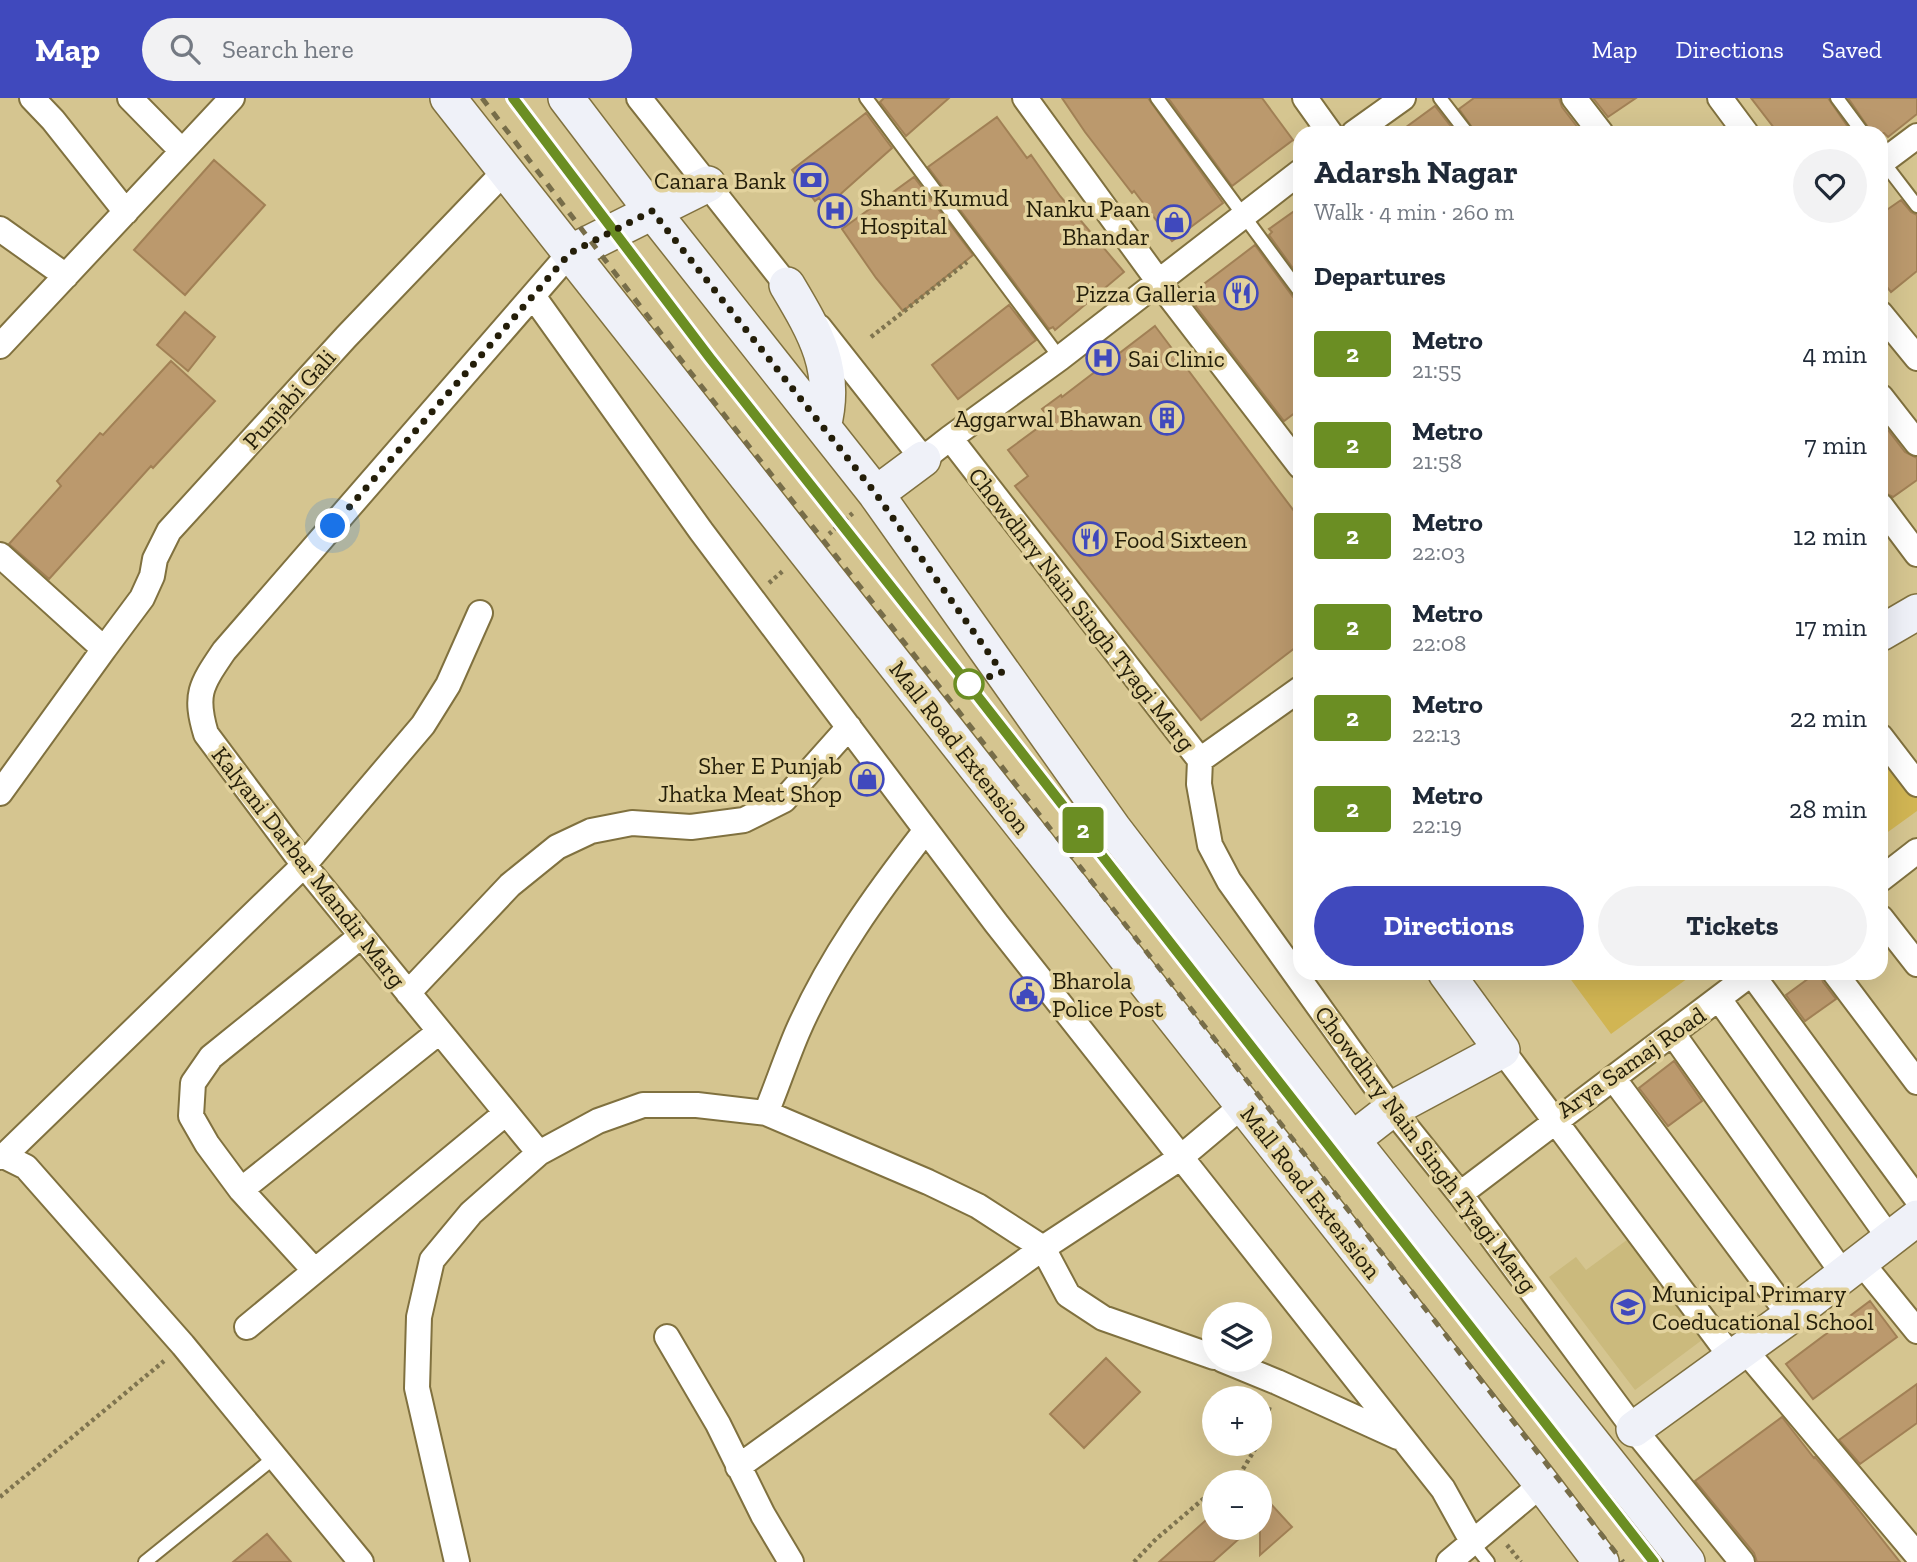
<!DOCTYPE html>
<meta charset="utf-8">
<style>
:root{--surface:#fff;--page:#f2f2f3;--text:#1f2937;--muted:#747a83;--accent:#4049bd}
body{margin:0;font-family:"Zilla Slab",serif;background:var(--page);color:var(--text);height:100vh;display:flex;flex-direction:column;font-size:26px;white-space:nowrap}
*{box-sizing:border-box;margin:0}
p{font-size:23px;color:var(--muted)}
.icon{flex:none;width:38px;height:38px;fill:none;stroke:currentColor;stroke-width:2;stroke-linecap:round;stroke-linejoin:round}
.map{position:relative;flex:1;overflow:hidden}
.drawer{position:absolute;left:1293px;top:28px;width:595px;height:854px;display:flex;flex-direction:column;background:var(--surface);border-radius:21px;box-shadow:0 7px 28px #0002}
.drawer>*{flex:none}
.badge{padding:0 14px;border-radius:5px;font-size:24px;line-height:46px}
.tools{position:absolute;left:1202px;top:1204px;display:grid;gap:14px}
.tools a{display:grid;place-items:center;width:70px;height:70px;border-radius:50%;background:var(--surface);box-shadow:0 7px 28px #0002;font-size:35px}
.you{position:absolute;width:35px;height:35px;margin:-18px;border:5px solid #fff;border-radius:50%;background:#1a73e8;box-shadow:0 0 0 10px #1a73e833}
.map>.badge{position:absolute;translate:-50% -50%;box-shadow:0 0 0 4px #fff}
h2{padding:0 21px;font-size:26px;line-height:63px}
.round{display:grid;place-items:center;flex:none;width:74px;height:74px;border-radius:37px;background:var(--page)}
.overview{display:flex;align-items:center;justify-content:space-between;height:119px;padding:0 21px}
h1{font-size:33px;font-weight:800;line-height:52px}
.cta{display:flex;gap:14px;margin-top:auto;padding:14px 21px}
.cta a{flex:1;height:80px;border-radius:42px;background:var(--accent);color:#fff;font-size:28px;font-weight:800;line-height:80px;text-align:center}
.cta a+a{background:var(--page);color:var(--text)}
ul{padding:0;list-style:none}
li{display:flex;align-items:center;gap:21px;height:91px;padding:0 21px}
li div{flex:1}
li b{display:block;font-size:26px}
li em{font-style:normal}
li .badge{min-width:77px;font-weight:700;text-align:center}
header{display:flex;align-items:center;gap:42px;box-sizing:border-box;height:98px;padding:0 35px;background:var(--accent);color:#fff}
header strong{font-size:33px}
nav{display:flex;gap:38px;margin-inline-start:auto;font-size:24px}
.search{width:490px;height:63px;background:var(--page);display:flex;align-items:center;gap:18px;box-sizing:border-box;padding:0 24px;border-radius:38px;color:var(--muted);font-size:26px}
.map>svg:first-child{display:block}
.built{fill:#cbba7d}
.green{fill:#d1b553}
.building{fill:#bb996d;stroke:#a18055;stroke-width:2}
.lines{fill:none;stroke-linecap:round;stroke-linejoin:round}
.lane-casing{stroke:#80713f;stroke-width:16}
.street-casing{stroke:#80713f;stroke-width:28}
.secondary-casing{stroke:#80713f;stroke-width:38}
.path{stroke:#7f744f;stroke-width:4.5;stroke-dasharray:3.5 3.5;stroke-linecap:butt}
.lane{stroke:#fff;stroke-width:12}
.street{stroke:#fff;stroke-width:24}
.secondary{stroke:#eff1f8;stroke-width:35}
.rail{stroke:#776d49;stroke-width:5;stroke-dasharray:9 9;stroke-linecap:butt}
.line-casing{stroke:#fff;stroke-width:16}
.line{stroke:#6b8e23;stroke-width:10}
.walk{stroke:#241e09;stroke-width:7;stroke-dasharray:0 12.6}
.stop-dot{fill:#fff;stroke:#6b8e23;stroke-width:3.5}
.labels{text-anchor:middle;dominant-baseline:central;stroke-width:7;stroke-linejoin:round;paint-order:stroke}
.poi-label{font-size:24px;fill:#241e09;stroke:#e2d29d;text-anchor:end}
.street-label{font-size:24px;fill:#241e09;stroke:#e2d29d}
</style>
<header>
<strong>Map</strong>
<div class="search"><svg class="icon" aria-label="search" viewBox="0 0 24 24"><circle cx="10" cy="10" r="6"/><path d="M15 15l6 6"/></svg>Search here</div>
<nav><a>Map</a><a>Directions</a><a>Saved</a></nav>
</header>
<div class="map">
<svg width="1917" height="1464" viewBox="0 0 1917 1464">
<rect width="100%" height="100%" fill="#d5c590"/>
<path class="built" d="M1631 1139 1706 1239 1635 1292 1549 1179 1576 1159 1586 1172Z"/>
<path class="green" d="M1881 651 1917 700V713L1881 739Z
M1566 875H1695L1611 936Z"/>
<path class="building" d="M884 0H949L906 38 880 4Z
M1062 0H1148L1223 105 1172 143 1134 93 1132 95 1085 34Z
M1168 0H1262L1293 42 1232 88Z
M1474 0H1559L1562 9 1582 35H1476L1459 11Z
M1593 0H1636L1608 19Z
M1751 0H1828L1852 35H1778Z
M1848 0H1917V16L1888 39 1884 35H1872Z
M1435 8 1456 35H1398Z
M866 15 892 50 826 109 819 100 815 103 792 72Z
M997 19 1027 60 1031 57 1060 98 1124 174 1055 232 1053 229 1049 231 928 69Z
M214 62 265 107 185 197 134 152Z
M914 79 973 157 903 213 876 180 842 131Z
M1901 102 1911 114 1917 117V173L1891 194 1881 182V116Z
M1300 109V180L1269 137 1272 134 1269 131Z
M1255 147 1293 199 1300 203V311L1284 323 1188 198Z
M1009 207 1036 242 958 301 932 267Z
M185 214 215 239 188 273 157 247Z
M1155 228 1300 421V546L1201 622 1015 388 1028 378 1008 352 1050 321 1042 311 1061 297 1062 299Z
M171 263 215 303 153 370 151 368 49 481 9 446 61 388 57 383 100 335 103 337Z
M1881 323 1905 354 1917 360V382L1893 399 1881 393Z
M1816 875H1820L1823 884 1836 901 1805 923 1786 897Z
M1674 963 1702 1003 1668 1028 1639 990Z
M1870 1203 1897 1239 1813 1301 1786 1266Z
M1106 1260 1140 1294 1084 1350 1050 1316Z
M1917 1286V1325L1860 1366 1839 1342Z
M1782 1319 1814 1360 1815 1359 1843 1392 1900 1464H1757L1754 1455 1695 1383Z
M1260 1394 1292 1429 1260 1457Z
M1214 1415V1430H1251L1213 1464H1159Z
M267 1436 291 1464H233Z"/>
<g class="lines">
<defs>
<path id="lane" d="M866 0 1060 260
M1157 0 1300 194
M1440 0 1467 35
M1837 0 1863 35
M1881 61 1917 108
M1473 1445 1488 1464
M145 1464 275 1359"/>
<path id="street" d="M32 0 53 22 126 114
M130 0 181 52
M639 0 797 200
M1025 0 1167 195 1300 368
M1305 0 1330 35
M1574 0 1601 35
M1720 0 1746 35
M1354 35 1403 0
M1881 65 1917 38
M0 131 66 178
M533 198 701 433 996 825 1443 1391 1473 1445
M1881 216 1917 260
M819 229 923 361 950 340 1200 662 1199 686 1210 747 1229 783 1392 1011 1460 1096 1634 1331 1742 1464
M0 248 232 0
M1881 299 1917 345
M950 340 1060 260 1300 74
M1881 408 1917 456
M0 457 104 551 0 695
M104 551 142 500 152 478 155 461 169 433 346 239 505 73
M1881 639 1917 686
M1200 662 1300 591
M1881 781 1917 753
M1881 820 1917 866
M1751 875 1917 1101
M1835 875 1917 984
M408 895 510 787 557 749 591 733 632 725 691 729 744 722 784 702 849 629
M1719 901 1890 1141
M1673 936 1844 1177
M1502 952 1732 1260
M1613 980 1790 1218
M766 1015C777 988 786 961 797 935 829 861 877 795 926 732
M539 1055 304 767 206 636C194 596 201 587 224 553L570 155
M4 1058 26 1069 183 1247 361 1464
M0 1059 4 1058 304 767 423 627 448 587 480 515
M241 1092 439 934
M1460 1096 1752 875
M1861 1164 1917 1233
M315 1173 241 1092 207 1046 191 1018 193 985 211 959 361 838
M247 1229 506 1015
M667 1239 718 1326 763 1417 791 1464
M1744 1251 1917 1457
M1223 1262 1277 1284 1398 1339
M738 1369 1043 1150 1180 1060 1243 1007
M457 1464 417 1290 419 1219 432 1162 471 1115 539 1055 598 1023 643 1007H697L766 1015 928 1084 978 1108 1043 1150 1068 1197 1103 1220 1214 1259
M1449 1464 1542 1386"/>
<path id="secondary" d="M448 0 1542 1386 1601 1464
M566 0 652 113 876 396 1113 730 1352 1042 1687 1464
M570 155 708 86
M787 187C815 234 838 272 823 329
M876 396 923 361
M1881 535 1917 514
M1352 1042 1392 1011 1502 952 1446 875
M1634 1331 1790 1218 1917 1120"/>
</defs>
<use href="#lane" class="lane-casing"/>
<use href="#street" class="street-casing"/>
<use href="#secondary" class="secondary-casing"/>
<path class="path" d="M871 239 967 164
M829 436 854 414
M769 485 784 472
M1260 1339 1270 1308
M1227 1384 1240 1376 1258 1346
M0 1399 164 1263
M1507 1447 1521 1464
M1134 1464 1156 1441 1214 1392"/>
<use href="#lane" class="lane"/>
<use href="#street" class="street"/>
<use href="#secondary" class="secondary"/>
<path class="rail" d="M482 0 691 275 949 601 1623 1464
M513 0 710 260 968 586 1654 1464"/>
</g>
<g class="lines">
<defs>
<path id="line" d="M513 0 710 260 968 586 1654 1464"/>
</defs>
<use href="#line" class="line-casing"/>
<use href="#line" class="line"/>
<path class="walk" d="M333 428 570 155 652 113 876 396 1002 574 969 586"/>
</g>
<defs>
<symbol id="bank-ring" viewBox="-11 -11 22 22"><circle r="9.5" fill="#e2d29d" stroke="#4049bd" stroke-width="1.5"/><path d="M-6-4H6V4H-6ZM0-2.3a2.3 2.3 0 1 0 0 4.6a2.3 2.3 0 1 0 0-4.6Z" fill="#4049bd"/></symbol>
<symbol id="hospital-ring" viewBox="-11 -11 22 22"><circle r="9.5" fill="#e2d29d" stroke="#4049bd" stroke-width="1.5"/><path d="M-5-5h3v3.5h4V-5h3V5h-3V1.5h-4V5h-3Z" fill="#4049bd"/></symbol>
<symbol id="shop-ring" viewBox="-11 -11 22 22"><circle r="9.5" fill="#e2d29d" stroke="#4049bd" stroke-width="1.5"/><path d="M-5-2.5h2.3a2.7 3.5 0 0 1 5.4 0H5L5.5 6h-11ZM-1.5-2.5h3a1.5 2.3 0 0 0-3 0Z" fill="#4049bd"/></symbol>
<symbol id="restaurant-ring" viewBox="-11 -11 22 22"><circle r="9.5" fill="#e2d29d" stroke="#4049bd" stroke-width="1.5"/><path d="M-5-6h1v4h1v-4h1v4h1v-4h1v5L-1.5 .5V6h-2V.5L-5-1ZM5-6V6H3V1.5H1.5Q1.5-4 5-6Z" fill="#4049bd"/></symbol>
<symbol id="building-ring" viewBox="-11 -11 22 22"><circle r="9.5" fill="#e2d29d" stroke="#4049bd" stroke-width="1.5"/><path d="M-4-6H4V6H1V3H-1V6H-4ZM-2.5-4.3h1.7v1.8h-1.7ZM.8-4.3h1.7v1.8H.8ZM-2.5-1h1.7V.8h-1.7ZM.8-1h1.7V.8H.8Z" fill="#4049bd"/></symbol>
<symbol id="civic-ring" viewBox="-11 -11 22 22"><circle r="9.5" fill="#e2d29d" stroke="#4049bd" stroke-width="1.5"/><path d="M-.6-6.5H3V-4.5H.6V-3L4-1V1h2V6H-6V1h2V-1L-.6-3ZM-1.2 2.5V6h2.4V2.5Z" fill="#4049bd"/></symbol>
<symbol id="school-ring" viewBox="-11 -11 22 22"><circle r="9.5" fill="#e2d29d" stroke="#4049bd" stroke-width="1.5"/><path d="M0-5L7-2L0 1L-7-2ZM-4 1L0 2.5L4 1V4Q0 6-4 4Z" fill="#4049bd"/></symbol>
</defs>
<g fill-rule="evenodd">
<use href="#bank-ring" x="792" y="63" width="38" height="38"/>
<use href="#hospital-ring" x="816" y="94" width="38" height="38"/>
<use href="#shop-ring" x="1155" y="105" width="38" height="38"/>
<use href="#restaurant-ring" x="1222" y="176" width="38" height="38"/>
<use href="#hospital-ring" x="1084" y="241" width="38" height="38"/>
<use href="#building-ring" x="1148" y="301" width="38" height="38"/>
<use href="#restaurant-ring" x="1071" y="422" width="38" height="38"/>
<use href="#shop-ring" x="848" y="662" width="38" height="38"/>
<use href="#civic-ring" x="1008" y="877" width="38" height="38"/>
<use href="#school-ring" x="1609" y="1190" width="38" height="38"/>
</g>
<circle class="stop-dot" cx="969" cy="586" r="14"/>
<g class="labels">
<g class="poi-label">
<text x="786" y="82">Canara Bank</text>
<text x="860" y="99" text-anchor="start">Shanti Kumud<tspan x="860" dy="28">Hospital</tspan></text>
<text x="1150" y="110">Nanku Paan<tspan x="1150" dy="28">Bhandar</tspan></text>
<text x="1216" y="195">Pizza Galleria</text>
<text x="1128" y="260" text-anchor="start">Sai Clinic</text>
<text x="1142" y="320">Aggarwal Bhawan</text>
<text x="1114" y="441" text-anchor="start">Food Sixteen</text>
<text x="842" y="667">Sher E Punjab<tspan x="842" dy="28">Jhatka Meat Shop</tspan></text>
<text x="1052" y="882" text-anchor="start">Bharola<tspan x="1052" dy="28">Police Post</tspan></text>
<text x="1652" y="1195" text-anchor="start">Municipal Primary<tspan x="1652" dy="28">Coeducational School</tspan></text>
</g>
<g class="street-label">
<text transform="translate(289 301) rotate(-48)">Punjabi Gali</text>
<text transform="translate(1082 511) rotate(52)">Chowdhry Nain Singh Tyagi Marg</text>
<text transform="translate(960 649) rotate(52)">Mall Road Extension</text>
<text transform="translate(309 769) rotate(52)">Kalyani Darbar Mandir Marg</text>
<text transform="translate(1631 964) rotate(-35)">Arya Samaj Road</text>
<text transform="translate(1426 1051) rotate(53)">Chowdhry Nain Singh Tyagi Marg</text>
<text transform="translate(1311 1094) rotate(52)">Mall Road Extension</text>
</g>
</g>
</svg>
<div class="tools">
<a><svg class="icon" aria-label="layers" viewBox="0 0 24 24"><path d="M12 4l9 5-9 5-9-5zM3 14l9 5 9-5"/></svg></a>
<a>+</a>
<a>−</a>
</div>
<div class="you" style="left:333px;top:428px"></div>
<b class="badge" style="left:1083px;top:732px;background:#6b8e23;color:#fff">2</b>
<section class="drawer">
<div class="overview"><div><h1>Adarsh Nagar</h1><p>Walk · 4 min · 260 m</p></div><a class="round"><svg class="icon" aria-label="heart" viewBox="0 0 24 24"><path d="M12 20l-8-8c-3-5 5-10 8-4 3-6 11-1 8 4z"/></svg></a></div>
<h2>Departures</h2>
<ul>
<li><span class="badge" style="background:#6b8e23;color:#fff">2</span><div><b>Metro</b><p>21:55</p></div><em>4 min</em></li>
<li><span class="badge" style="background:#6b8e23;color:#fff">2</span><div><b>Metro</b><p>21:58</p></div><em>7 min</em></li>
<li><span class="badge" style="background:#6b8e23;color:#fff">2</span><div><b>Metro</b><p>22:03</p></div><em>12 min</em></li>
<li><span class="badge" style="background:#6b8e23;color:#fff">2</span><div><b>Metro</b><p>22:08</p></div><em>17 min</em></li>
<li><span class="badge" style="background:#6b8e23;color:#fff">2</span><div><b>Metro</b><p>22:13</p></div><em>22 min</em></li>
<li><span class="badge" style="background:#6b8e23;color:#fff">2</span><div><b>Metro</b><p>22:19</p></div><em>28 min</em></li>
</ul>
<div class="cta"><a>Directions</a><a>Tickets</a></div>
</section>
</div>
